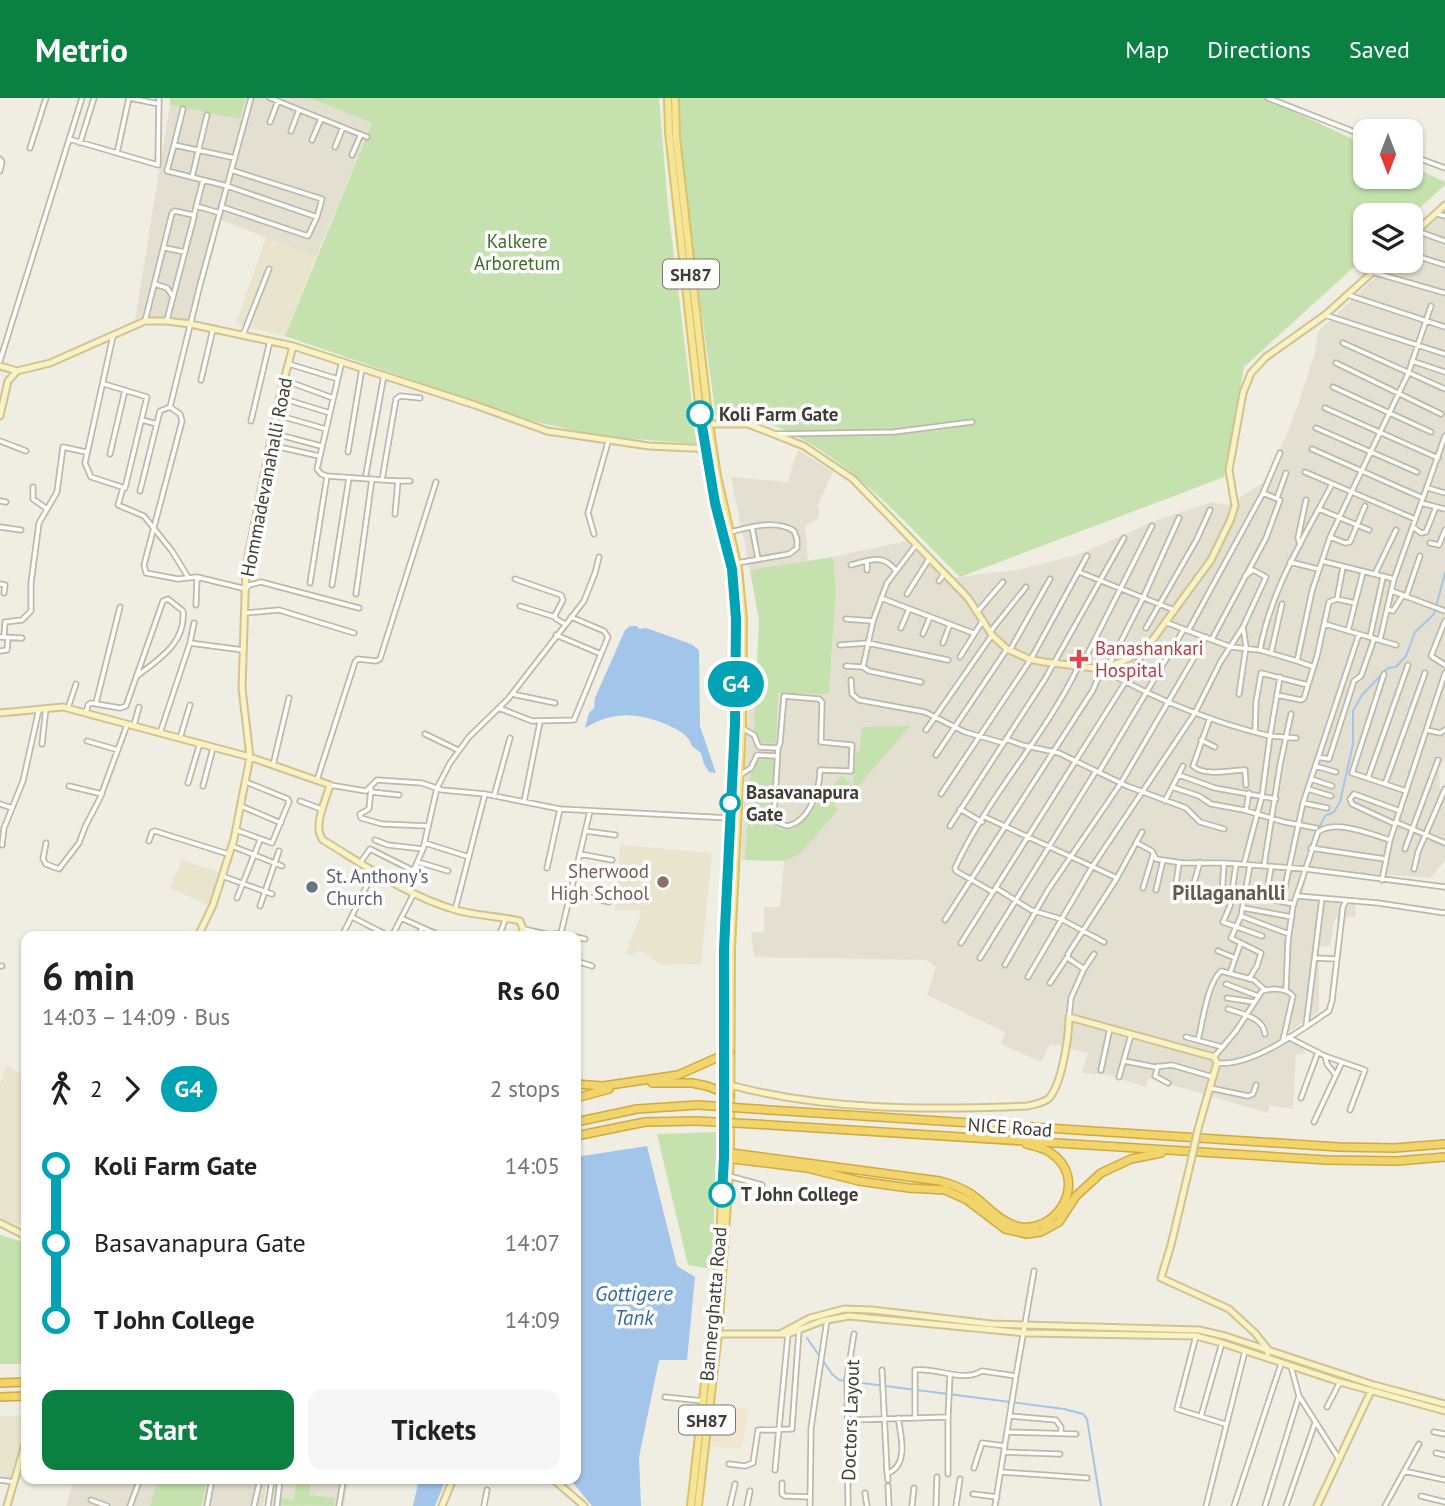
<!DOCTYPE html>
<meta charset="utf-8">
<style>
:root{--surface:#fff;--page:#f6f6f6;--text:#222;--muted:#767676;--accent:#0b8043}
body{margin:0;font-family:"PT Sans",sans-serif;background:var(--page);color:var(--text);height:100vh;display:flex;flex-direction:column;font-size:26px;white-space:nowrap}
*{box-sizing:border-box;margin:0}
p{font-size:23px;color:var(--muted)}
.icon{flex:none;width:38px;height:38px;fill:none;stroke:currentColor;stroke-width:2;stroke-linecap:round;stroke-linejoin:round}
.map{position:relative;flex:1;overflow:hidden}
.side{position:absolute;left:21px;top:833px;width:560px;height:553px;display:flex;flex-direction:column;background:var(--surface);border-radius:14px;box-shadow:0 2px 5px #0004}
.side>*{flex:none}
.badge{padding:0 14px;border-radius:23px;font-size:24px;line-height:46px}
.needle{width:46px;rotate:180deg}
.buttons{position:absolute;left:1353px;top:21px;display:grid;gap:14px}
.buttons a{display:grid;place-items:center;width:70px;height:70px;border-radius:14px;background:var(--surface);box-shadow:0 2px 5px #0004;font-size:35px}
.map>.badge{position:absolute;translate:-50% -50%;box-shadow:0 0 0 4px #fff}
.legs{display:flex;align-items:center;gap:10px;height:77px;padding:0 21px;font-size:23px}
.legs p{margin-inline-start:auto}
.summary{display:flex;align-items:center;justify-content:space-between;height:119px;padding:0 21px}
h1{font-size:38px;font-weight:700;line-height:52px}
.cta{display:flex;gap:14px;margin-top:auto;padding:14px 21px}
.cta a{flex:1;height:80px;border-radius:14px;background:var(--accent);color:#fff;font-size:28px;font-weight:700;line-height:80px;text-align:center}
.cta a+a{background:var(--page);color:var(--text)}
ul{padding:0 21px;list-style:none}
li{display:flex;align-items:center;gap:24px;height:77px;font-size:26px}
li i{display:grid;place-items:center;width:10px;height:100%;margin:0 9px;background:currentColor}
li i::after{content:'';width:18px;height:18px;margin:-9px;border:5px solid;border-radius:50%;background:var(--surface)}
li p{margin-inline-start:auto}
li:first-child i{background:linear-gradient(#0000 50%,currentColor 0)}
li:last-child i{background:linear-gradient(currentColor 50%,#0000 0)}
header{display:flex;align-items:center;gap:42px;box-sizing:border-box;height:98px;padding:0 35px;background:var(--accent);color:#fff}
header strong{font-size:33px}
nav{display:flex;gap:38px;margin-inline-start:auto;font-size:24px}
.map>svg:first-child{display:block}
.residential{fill:#e3e0d1}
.commercial{fill:#f1e6cf}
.education{fill:#e8e4ce}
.green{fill:#c5e2ae}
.water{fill:#a3c5e9}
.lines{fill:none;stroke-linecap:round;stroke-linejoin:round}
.stream{stroke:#a3c5e9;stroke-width:2}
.street-casing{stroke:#bdb9a9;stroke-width:7}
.secondary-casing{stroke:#cdc496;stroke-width:9}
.primary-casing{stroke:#d9c368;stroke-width:10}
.highway-casing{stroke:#d0aa3d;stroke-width:10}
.street{stroke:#fff;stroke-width:3.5}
.secondary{stroke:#faf2c3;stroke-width:5}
.primary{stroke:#f6e596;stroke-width:6}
.highway{stroke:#f2d46c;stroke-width:7}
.secondary-bridge-casing{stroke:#cdc496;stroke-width:9;stroke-linecap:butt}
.highway-bridge-casing{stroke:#d0aa3d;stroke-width:10;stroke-linecap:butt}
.secondary-bridge{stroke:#faf2c3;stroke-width:5}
.highway-bridge{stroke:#f2d46c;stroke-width:7}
.line-1-casing{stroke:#fff;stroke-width:16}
.line-1{stroke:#00a3b4;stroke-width:10}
.stop-1-dot{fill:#fff;stroke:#00a3b4;stroke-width:3.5}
.health-dot{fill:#e0444e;stroke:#fff;stroke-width:2.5}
.education-dot{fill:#8d6e63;stroke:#fff;stroke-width:2.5}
.worship-dot{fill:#6b7280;stroke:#fff;stroke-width:2.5}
.labels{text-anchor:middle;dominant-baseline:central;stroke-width:7;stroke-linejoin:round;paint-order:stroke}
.shield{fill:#fff;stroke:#7a7771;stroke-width:2}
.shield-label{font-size:18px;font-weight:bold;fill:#413d34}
.park-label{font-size:19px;fill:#3e6d2c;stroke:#fff}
.stop-label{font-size:19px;font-weight:bold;fill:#413d34;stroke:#fff;text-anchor:start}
.street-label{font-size:19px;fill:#413d34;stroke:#fff}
.health-label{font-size:19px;fill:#be3a42;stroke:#fff;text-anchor:start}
.education-label{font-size:19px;fill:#785e54;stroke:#fff;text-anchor:end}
.worship-label{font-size:19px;fill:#5b616d;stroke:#fff;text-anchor:start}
.neighbourhood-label{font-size:21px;font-weight:bold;fill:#635c4c;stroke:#fff}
.water-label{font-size:21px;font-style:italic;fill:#366aa3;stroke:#fff}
</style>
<header>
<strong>Metrio</strong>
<nav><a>Map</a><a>Directions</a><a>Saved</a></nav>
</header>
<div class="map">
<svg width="1445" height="1408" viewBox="0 0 1445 1408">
<rect width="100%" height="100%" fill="#f0ede3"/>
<path class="residential" d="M246 0H309L372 25 316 159 216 120 189 222 152 219 135 222 170 7 240 20Z
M1445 113V661L1439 670 1440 691 1445 702V763L1430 780 1309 771 1302 796 1356 803 1355 819 1335 820 1330 848 1319 849V913L1286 936 1304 945 1305 956H1296L1293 1011 1269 1007 1268 1015 1149 980 1146 989 1108 977 1082 975 1088 955 1050 946 1041 964 1001 946 1005 934 927 897 936 869 926 862 754 859 751 834H764V809H780L784 763 741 762 749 589 831 569 836 491 833 459 906 443 944 481 1022 471 1080 456 1157 422 1212 404 1228 407 1263 385 1287 337 1302 295 1314 258 1318 234 1392 163H1410L1411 145Z
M798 352 833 374 817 409 820 412 817 421 805 428 808 463 750 472 731 379 788 384Z
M74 1381H158L150 1408H66Z
M207 1381H267L263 1408H201Z
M276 1381H348L344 1408H272Z"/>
<path class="commercial" d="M715 1308 748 1311 742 1351 710 1349Z"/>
<path class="education" d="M266 139 316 159 285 238 236 226Z
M620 747 712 755 701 866 661 867 640 852 632 857 626 855 642 813H615Z
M182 762 219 774 208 807 170 790Z
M6 967 26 979V1104L18 1131 0 1119V987Z
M26 1317V1326L11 1380 0 1378V1318Z"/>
<path class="green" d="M170 0H246L240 21 170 7Z
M309 0H659L668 109 697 346 599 338 528 322 285 238 372 25Z
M680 0H1265L1365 47V79H1410L1411 68 1445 84V87L1411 118 1365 117V159L1244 269 1224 379 960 479C898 418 839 346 753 320 742 316 727 319 716 319L681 68Z
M833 459 836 491 829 596 778 595 776 646 759 645 754 630 759 522 750 472Z
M910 628 856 691 852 689 834 706 838 712 800 756 784 763 745 762 750 677 758 661H774L771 719 777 729C782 732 787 733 793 731 798 729 833 686 842 677L853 688 856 653H860L862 629Z
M717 1034 712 1171 688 1167 657 1036Z
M0 1137 26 1145V1266H0Z
M158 1381H207L201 1408H150Z
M297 1381H311L309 1397 335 1400 334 1408 280 1407 281 1400 294 1402Z"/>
<path class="water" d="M637 528 639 531 646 530 691 546 699 552 700 628 716 675 709 674 704 666 701 655 692 648C689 637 678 632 668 627 637 614 613 613 585 630L589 615 594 610 595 600 625 532 630 528Z
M647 1048 677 1168 695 1179 687 1262H659L639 1359 641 1408H592L570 1381H576V1059Z
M419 1381H446L435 1408H413Z"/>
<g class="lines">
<path class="stream" d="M1320 728 1325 718 1334 714 1340 704 1353 646V613L1362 597 1388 570 1396 569 1406 558 1415 534 1434 516 1445 475
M807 1240 832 1276 839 1282 1064 1311 1083 1316 1087 1321 1101 1408"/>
<defs>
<path id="street" d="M130 0 159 6
M270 0 367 39
M1268 0 1365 38
M183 11 174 47 235 60
M270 24 278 3
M291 33 299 12
M69 41 158 67 159 0
M312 42 321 21
M80 45 94 0
M174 47 167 73 227 88 317 119
M335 49 343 29
M30 50 46 0
M117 55 129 0
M352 57 361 36
M1410 57 1445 70
M0 61 2 64 0 73
M192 79 207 17
M196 108 220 115
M222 109 308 138 317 119 322 101 231 72
M1437 116 1445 118
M194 117 203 82
M1417 133 1445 143
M165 150 185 154
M1410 156 1445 167
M1372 174 1445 195
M155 186 167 190 173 199
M1348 197 1445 229
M1325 217 1445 256
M145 223 172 115 175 113 193 117 194 119 167 222
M243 237 269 171
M1343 245 1445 291
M0 263 82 0
M342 263 317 371 321 376 327 378 398 383 395 416
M1412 263 1445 274
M1336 265 1441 316
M289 266 338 281
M201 282 213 231
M284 282 333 300
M104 286 147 299 125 390 91 379 85 365 113 238
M1333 289 1431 334
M291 303 330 315
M170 309 180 316 182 323 144 467 146 475 178 481 197 479 246 491 249 487 261 484 359 510
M170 309 200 187 251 0
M1325 310 1438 360
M277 317 326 331
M142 322 157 326
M251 323 270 243
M1316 330 1417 374
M272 335 321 348
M776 336 894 334 972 324
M0 343 26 353
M270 347 319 358
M1312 351 1423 400
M348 354 362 270
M110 356 125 292
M1305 374 1415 421
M366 376 384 277
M382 382 396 301 400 298 420 300
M398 383H410
M33 389V401L47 411
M123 390 118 407 144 418 172 453 188 479
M1428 390 1445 395
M140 393 160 313 170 309
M1277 400 1286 375
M0 403 6 404
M1421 405 1445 411
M1319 411 1369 432
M0 429 21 432
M752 429 758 461
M1413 429 1421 435 1426 434 1436 409
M730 434C750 429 776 421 794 433L797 441V450L789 456 737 465
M594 436 588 415 608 344
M1330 439 1345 445 1350 444 1365 408
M1430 445 1439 447 1445 432
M916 447 887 485 873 523 863 569 869 573 921 584
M1300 447 1298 440 1306 402
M867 463V472
M1322 463 1394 481
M1290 464 1318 471
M851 467C869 462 884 455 896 473
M1079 474 1174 512
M1375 476 1396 432
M515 481 561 497 563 502 555 517 556 521 565 526
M939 483 944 476
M310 485 327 378
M0 486 5 487 4 495
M332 487 349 380
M1392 493 1445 513
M356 496 372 381
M907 496 929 461
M1406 499 1420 458
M881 500 973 535
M1337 501 1343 469
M196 507 197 479
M520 508 555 519
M1387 511 1393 513 1403 497
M978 513 1003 484
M245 515 279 512 354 535
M846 521 873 523
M1445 523 1431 558 1445 567
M1165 524 1231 549 1260 552 1297 563 1312 493 1330 439 1408 276 1431 208
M1325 526 1396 547
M901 530 909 511
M1146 530 1197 441 1210 412
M1188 533 1263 395 1280 355
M1348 533 1363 474
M990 534 1026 489
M923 536 930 519
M556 537 601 556
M0 539 22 540
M4 539 5 524 22 522 31 513V485L39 425 57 394 63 349 86 354
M1370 539 1383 479
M1212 541 1266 440 1280 402 1263 395
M1380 542 1394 481 1445 338
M190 545 194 525
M943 545 950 526
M840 547 868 545 948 562
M1010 552 1050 481
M1260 552C1271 491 1304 440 1332 386
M0 553 7 552 8 539
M1271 555 1282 506
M960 559 983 522
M1297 563 1314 569
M1109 567 1143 500 1179 420
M846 568 863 569
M1081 569 1152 428
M1384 576 1352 675 1406 693
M851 582 852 596 859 602 925 614 965 634 1003 645
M512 596 555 605
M1239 596 1246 549 1243 529
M1277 597 1301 602 1304 600 1317 558 1329 504 1337 501 1355 505
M784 598 819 601 822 604 821 644 852 647 851 673 820 672C820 692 809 724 787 728L779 725 774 718 778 650 780 645Z
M96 605 120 509
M68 610 76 586
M499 610 532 623 574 622 608 539 604 533 571 519
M86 615 88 607 91 605 120 610 126 608 163 503 168 501 183 513C186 545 159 561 137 578
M1210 620 1193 668C1205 679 1230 672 1245 672L1246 687
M134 627 139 609
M742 630 754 637 759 649 778 650
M926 632 992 537
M1427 632 1440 635 1445 632
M1255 634 1256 604 1261 575 1308 587
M160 635 190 545 243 552
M425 636 458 652
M180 640 190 607
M1006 641 1022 647 1059 655 1127 688 1186 710 1200 724 1224 731
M1201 642 1215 649
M87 643 118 652
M42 646 46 610
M936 657 1007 551
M1318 659 1329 661 1354 583 1361 578 1374 541
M273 667 289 600
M1315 668 1336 674
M1099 674 1184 531
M740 677 751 670 757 657 777 658
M1179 677 1215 690 1276 701
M1368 680 1408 567
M1311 681 1332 688
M317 682 355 564 358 561 376 563 380 561 436 384
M188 685 200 645
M1385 686 1425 575
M330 687 366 693 377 682 422 685 442 692 485 696
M69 688 102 696
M203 688 213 650
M1172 689 1199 698 1211 706 1244 712 1284 724 1316 730
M371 691 369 711 360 716 361 720 382 726 428 728
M1308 691 1331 698
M371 694 399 697
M941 696 1031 561 1087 458
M494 698 510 640
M300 703 321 711
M1165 703 1183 668
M524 704 540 624
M1303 705 1327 710
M0 706 12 710
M241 708 281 725
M960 711 982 724
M1246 712 1249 695
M985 719 1117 780
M1396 724 1445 745
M1395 726 1352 706 1350 701 1354 696 1400 713
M950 728 1045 581 1124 440
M236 732 272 745 289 704 288 701 246 684
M585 733 615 737
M375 742 388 747 423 751
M149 743 152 734 155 733 228 756
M46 745 43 761 46 766 59 771 79 745 85 729 100 700 127 627
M425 745 469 759
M1137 745 1152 753 1156 761 1183 765H1224L1306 771 1445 789
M2 747 4 730 23 683 39 611
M232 748 282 768
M1311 750 1385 761
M1405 751 1438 662
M580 756 612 762
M418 764 448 773
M1200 764 1191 795 1206 801
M360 765 370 751 414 773
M1236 766 1230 808 1223 824 1262 838
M1244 766 1262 698 1270 638 1296 640
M1264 768 1280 667 1291 616
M547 770 560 711
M1414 771 1418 754 1445 691
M222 778 272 796
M1382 782 1390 742 1445 575
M996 790 1031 812 1061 821 1104 844
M1143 790 1153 757
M405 792 423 751 437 690 450 665 469 639 508 601 584 503 595 475 599 459
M1156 792 1163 762
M993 794 956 773 955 770C988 698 1044 640 1078 569
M571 795 609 804
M1222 798 1224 765
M1298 798 1378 805 1445 815
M1258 799 1294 806
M237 800 260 742
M1174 800 1179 765
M1266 800 1271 769
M1282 803 1303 705 1359 536
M260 808 279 753
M1243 810 1292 819
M455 812 485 696 560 711 729 720
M1241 818 1289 836
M352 819 389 838
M401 820 441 838
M945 822 1093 592 1102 571C1155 601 1211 624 1270 638L1280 579
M524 831 550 837 561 835 573 838
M561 835 590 713
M342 838 374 773
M392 838 413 797
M418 838 422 830
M499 838 506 820
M576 839 585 841
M961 845 1148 548
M1218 853 1235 860
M980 860 1096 673
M1315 860 1336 861
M576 863 592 868
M1005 867 1048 792 1121 685 1206 539
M0 868H2
M1084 871 1094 856
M1230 875 1240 847
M1028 879 1092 769 1195 615 1221 563 1243 529 1266 479 1253 472 1245 478
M1249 881 1257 868 1261 855 1231 840 1241 818 1250 767
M576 884H577
M1050 885 1068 858
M1226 886 1258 898
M1286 892 1288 843 1293 808 1318 734C1337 721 1370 736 1390 742
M1227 900 1254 904
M1228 911C1242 916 1263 919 1265 936
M1069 919 1071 900 1084 871 1068 860V856L1117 780 1142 734
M1306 928 1322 800
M1186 939 1222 949
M1288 939 1325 958 1365 972 1350 1012
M1198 942C1203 923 1207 886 1221 873L1254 882 1265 892
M1325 958 1327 966 1335 976
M1214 959 1236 933 1262 893C1271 890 1287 890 1293 898L1283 942
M1124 963 1155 969 1172 967 1213 979
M1217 965C1252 969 1301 932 1329 913L1332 903 1343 809 1346 803
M1158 968 1155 978 1168 985
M1101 972 1110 930
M1119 979 1131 937
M1210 990 1248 998 1253 996 1256 987
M1301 1000 1318 954
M1314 1024 1342 964
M729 1078 762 1087
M1196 1238 1177 1311 1225 1326
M1291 1269 1299 1298 1339 1361
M882 1272 887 1374 888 1375C909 1367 901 1337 898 1320
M1016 1278 1034 1173
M665 1299 703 1303
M1327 1309 1340 1284
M915 1318V1272C937 1269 962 1285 982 1273L1016 1278 995 1408
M1010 1318 1056 1322 1061 1329V1335
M1201 1318 1222 1245
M948 1319V1376
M849 1322 948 1319 950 1276
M1007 1334 1076 1336
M1434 1334 1445 1336
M1004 1354 1060 1356
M1436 1355 1445 1357
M729 1366 745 1368 753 1365 758 1332 792 1331 799 1232
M974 1370 982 1345 1005 1348
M775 1372 788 1236
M1404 1373 1445 1382
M887 1374 888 1382
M1001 1374 1087 1380
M0 1382 14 1384
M782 1385V1396L785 1398 810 1399
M888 1388 889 1408
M865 1395 867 1408
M973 1396 997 1399
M1421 1398 1445 1404
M91 1402 107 1408
M130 1408 140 1381
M207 1408 212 1381
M254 1408 260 1381
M268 1408 272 1381
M277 1408 280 1381
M339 1408 343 1384 340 1381
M484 1408 487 1392
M730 1408 735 1386
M747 1408 750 1393
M810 1408 811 1330 827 1222
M848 1408 847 1280 854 1236
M912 1408 914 1390
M936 1408 937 1379
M956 1408 960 1381
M1206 1408 1245 1253
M1234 1408 1281 1266
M1265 1408 1299 1298
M1286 1408 1315 1325
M1385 1408 1419 1346"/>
<path id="secondary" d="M1410 139 1445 107
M0 268 17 273
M0 318 8 283 17 273 50 265 145 223H167L190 226 293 248 475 307 547 333 649 348 713 351
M706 326H748L804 348 853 381 968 500 992 537 1007 551 1029 561 1044 564 1102 571 1128 561 1151 544 1211 462 1230 423 1235 408 1229 372 1243 295 1251 275 1266 259 1325 217 1385 163
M0 615 63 609 250 659 330 687C326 702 312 729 323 742 366 768 407 798 456 812 477 818 499 818 520 823L523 831 521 838
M198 838 213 807 234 741 250 659 242 590 246 469 279 301 293 248
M730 987C827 1013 929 1012 1028 1008 1035 1006 1044 1005 1049 1000 1062 986 1069 938 1069 919L1214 959 1217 965 1198 1031
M1191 1063 1171 1147 1161 1180 1229 1211 1255 1235 1267 1250 1268 1255
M0 1125 26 1138
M712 1236H788L822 1223 849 1218 1025 1235 1196 1238 1222 1245 1340 1284 1445 1313
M780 1236 810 1220 844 1211 872 1212 991 1226 1199 1232 1225 1238 1374 1287 1445 1306
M553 1381 584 1408
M7 1408 26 1343
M442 1408 453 1381
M1317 1408 1371 1293"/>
<path id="primary" d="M668 0 669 34 704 351 732 471 736 521 735 626 724 851V1060L719 1161 691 1408
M675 0 676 39 709 326 717 378 738 470 743 521 742 626 731 851 730 1061 718 1236 698 1408"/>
<path id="highway" d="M652 985H692L707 988 730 997
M576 986 603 988 678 977 730 954
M576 1000 609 991
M755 1011 1339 1049 1394 1050 1445 1046
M576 1024 637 1011 698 1007
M754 1026 1326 1062 1397 1063 1445 1059
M576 1038 645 1024 697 1023
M724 1054 940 1083C951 1086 962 1090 971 1096 987 1107 1001 1126 1021 1129 1061 1133 1088 1080 1051 1055 1044 1050 1034 1048 1026 1046
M724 1060 807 1070 859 1083 909 1090 945 1092 967 1102 1005 1131 1027 1136 1041 1134 1059 1124 1076 1098 1101 1075 1131 1061 1161 1055
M0 1285 26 1284
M0 1299 26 1298"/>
</defs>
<use href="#street" class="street-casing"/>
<use href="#secondary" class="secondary-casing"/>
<use href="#primary" class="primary-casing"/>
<use href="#highway" class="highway-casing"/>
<use href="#street" class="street"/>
<use href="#secondary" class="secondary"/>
<use href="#primary" class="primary"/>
<use href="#highway" class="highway"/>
<defs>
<path id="secondary-bridge" d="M1191 1063 1198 1031"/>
<path id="highway-bridge" d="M698 1007 755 1011
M697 1023 754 1026"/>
</defs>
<use href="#secondary-bridge" class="secondary-bridge-casing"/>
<use href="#highway-bridge" class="highway-bridge-casing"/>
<use href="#secondary-bridge" class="secondary-bridge"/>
<use href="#highway-bridge" class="highway-bridge"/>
</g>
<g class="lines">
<defs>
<path id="line-1" d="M700 316 715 405 732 471 736 521 735 626 724 851V1060L722 1096"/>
</defs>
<use href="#line-1" class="line-1-casing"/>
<use href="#line-1" class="line-1"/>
</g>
<g class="stop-1-dot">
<circle cx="700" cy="316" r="12"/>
<circle cx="730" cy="705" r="9"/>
<circle cx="722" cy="1096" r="12"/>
</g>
<path class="health-dot" d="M1075.5 550.5h7v7h7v7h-7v7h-7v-7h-7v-7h7z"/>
<circle class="education-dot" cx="663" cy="784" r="7"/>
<circle class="worship-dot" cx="312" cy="789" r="7"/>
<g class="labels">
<g class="shield">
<rect x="663" y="161.5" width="56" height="29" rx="5"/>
<rect x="679" y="1307.5" width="56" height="29" rx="5"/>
</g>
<g class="shield-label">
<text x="691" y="176">SH87</text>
<text x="707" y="1322">SH87</text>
</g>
<g class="park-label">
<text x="517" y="143">Kalkere<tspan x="517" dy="22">Arboretum</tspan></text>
</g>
<g class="stop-label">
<text x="719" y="316">Koli Farm Gate</text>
<text x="746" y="694">Basavanapura<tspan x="746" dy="22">Gate</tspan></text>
<text x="741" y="1096">T John College</text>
</g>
<g class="street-label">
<text transform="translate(266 379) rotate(-79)">Hommadevanahalli Road</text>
<text transform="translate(1010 1029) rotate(4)">NICE Road</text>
<text transform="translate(713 1206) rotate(-85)">Bannerghatta Road</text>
<text transform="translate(850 1322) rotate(-88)">Doctors Layout</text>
</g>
<g class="health-label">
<text x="1095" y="550">Banashankari<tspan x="1095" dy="22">Hospital</tspan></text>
</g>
<g class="education-label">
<text x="649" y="773">Sherwood<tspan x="649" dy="22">High School</tspan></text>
</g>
<g class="worship-label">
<text x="326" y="778">St. Anthony's<tspan x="326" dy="22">Church</tspan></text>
</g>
<g class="neighbourhood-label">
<text x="1229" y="794">Pillaganahlli</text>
</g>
<g class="water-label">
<text x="634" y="1195">Gottigere<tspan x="634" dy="24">Tank</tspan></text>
</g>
</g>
</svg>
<div class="buttons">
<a><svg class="needle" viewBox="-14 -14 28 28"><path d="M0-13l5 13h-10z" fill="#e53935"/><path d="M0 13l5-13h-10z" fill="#767676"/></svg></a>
<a><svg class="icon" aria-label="layers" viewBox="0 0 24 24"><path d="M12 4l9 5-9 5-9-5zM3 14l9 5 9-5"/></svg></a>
</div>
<b class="badge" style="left:736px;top:586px;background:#00a3b4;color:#fff">G4</b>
<section class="side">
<div class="summary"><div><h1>6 min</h1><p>14:03 – 14:09 · Bus</p></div><b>Rs 60</b></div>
<div class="legs"><svg class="icon" aria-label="walk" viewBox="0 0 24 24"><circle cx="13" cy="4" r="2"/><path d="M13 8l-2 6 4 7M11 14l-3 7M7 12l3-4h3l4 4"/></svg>2<svg class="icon" aria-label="forward" viewBox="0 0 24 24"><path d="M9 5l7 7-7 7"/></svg><b class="badge" style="background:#00a3b4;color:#fff">G4</b><p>2 stops</p></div>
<ul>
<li><i style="color:#00a3b4"></i><b>Koli Farm Gate</b><p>14:05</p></li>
<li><i style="color:#00a3b4"></i><span>Basavanapura Gate</span><p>14:07</p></li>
<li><i style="color:#00a3b4"></i><b>T John College</b><p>14:09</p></li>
</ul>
<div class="cta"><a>Start</a><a>Tickets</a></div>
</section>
</div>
